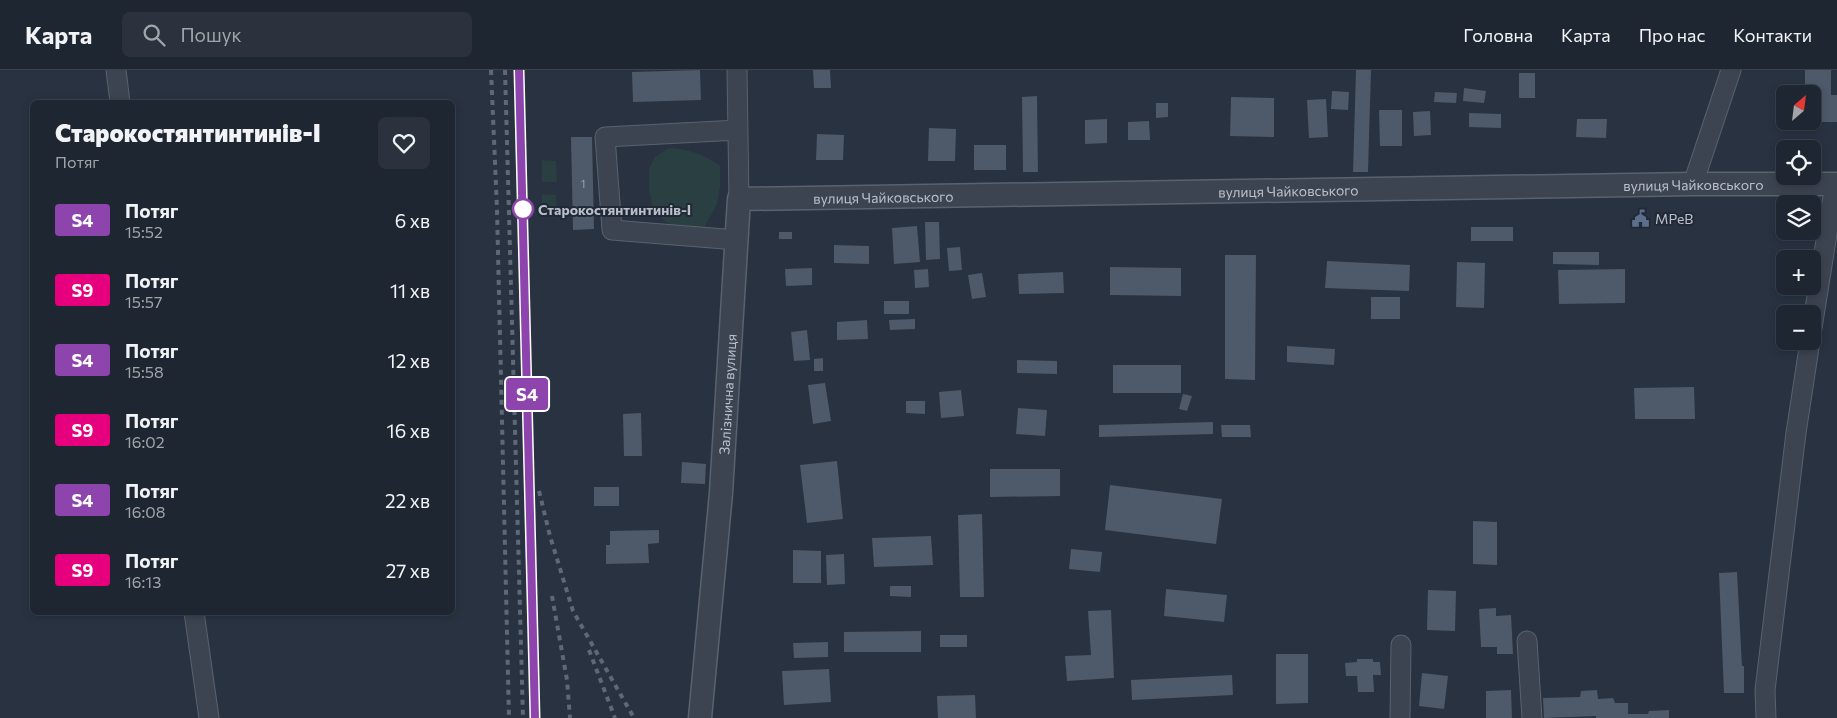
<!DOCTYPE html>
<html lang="uk">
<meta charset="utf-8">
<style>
:root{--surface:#1e2631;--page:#2b323d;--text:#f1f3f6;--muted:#a1a5ab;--line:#3c434d}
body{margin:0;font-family:Commissioner,sans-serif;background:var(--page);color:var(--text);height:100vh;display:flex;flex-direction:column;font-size:19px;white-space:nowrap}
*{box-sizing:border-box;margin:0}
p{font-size:16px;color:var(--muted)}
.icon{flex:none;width:28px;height:28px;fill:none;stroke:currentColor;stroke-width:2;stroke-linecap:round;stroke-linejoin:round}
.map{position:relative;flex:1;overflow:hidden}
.side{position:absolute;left:30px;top:30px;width:425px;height:515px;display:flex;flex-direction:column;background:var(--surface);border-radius:8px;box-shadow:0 2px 8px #0003,0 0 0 1px var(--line)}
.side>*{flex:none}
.badge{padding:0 10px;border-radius:4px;font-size:18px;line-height:32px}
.needle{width:32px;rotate:28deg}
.fabs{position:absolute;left:1776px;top:15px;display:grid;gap:10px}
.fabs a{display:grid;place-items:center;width:45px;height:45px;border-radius:8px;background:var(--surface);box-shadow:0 2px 8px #0003,0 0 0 1px var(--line);font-size:25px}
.map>.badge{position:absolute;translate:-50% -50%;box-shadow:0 0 0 2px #fff}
.round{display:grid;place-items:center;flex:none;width:52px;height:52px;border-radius:8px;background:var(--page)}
.summary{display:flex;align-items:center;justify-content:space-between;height:85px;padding:0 25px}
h1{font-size:24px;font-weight:800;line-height:38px}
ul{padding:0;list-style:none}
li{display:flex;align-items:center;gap:15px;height:70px;padding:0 25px}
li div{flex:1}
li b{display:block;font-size:19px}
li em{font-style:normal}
li .badge{min-width:55px;font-weight:700;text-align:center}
header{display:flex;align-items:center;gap:30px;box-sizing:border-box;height:70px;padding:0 25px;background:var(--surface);border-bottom:1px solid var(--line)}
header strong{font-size:24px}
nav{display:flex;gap:28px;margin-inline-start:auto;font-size:18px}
.search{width:350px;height:45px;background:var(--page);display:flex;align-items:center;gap:12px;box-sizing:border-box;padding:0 18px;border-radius:8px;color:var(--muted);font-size:19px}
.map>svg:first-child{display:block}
.green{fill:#2a3f42}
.building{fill:#4e5969}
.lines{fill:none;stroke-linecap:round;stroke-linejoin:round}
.minor-casing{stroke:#5a626e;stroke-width:21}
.tertiary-casing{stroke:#5a626e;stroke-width:25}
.minor{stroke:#3c4451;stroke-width:19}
.tertiary{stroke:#3c4451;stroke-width:22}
.rail{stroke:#5e6877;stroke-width:4;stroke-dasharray:5 5;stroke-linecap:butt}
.line-casing{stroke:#fff;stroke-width:11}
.line{stroke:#8e44ad;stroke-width:8}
.stop-dot{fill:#fff;stroke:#8e44ad;stroke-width:2.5}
.labels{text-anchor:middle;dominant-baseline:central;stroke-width:4;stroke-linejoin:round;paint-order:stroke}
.number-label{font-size:11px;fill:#9ea6b2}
.street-label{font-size:14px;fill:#b9c0cb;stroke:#212936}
.stop-label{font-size:14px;font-weight:bold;fill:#b9c0cb;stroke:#212936;text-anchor:start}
.poi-label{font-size:14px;fill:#b9c0cb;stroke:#212936;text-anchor:start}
</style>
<header>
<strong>Карта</strong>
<div class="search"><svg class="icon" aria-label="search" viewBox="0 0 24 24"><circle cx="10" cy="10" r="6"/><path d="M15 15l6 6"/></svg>Пошук</div>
<nav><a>Головна</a><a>Карта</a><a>Про нас</a><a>Контакти</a></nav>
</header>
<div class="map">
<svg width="1837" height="648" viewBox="0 0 1837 648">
<rect width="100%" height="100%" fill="#283241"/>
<path class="green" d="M669 78C689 79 704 84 720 96V117L717 134 705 156 694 162 679 159 664 151 653 138 649 120V99L655 87Z
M542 90 556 91 557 112H542Z
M542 124 556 125 557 146H541Z"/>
<path class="building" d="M700 0 701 30 633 32 632 2Z
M813 0H830L831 18H814Z
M1356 0H1371L1368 102H1353Z
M1805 0H1831V25H1837V52H1812V24H1805Z
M1519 3H1535V28H1519Z
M1464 18 1486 21 1484 33 1463 31Z
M1332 21 1349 22 1348 40 1331 39Z
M1435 22 1457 23 1456 33 1434 32Z
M1037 26 1038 102H1023L1022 27Z
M1231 27 1274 28V67L1230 66Z
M1326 29 1328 67 1309 68 1307 30Z
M1156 33H1168V47L1156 48Z
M1379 40H1402V76H1380Z
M1430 41 1431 65 1414 66 1413 42Z
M1469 43 1501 44V58L1469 57Z
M1107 49V73L1085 74V50Z
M1577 49H1607L1606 68 1576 67Z
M1149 51 1150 70H1128V52Z
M929 58 956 59 955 91H928Z
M817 64 844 65 843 90H816Z
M571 67H592L594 159 573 160Z
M974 75H1006V100H974Z
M925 152H939L940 189 926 190Z
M917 156 920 192 894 194 892 158Z
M1471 157H1513V171H1471Z
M779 162H792V169H779Z
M834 175 869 176V194L834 193Z
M960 177 962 200 949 201 947 178Z
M1553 182H1599V195L1553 194Z
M1225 185H1256L1255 310 1225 309Z
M1327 191 1410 195 1409 221 1325 218Z
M1457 192 1485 193 1484 238 1456 237Z
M1110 197 1181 198V226L1110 225Z
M812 198V215L786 216 785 199Z
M928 199 929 217 915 218 914 200Z
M1625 199V233L1559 234 1558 200Z
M1063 202 1064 223 1019 224 1018 204Z
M982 203 986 227 972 229 968 205Z
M1371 227H1400V249H1371Z
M884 231H909V244H884Z
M915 249V259L890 260 889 250Z
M867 250 868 269 837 270V252Z
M807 260 810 290 794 291 791 262Z
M1287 276 1335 279 1334 295 1287 292Z
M823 288V301H814V289Z
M1017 290 1057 291V304L1017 303Z
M1113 295H1181V323H1113Z
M825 313 831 351 813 354 808 315Z
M1694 317 1695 349H1635L1634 318Z
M961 320 964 346 941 348 939 322Z
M1183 324 1192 326 1187 341 1179 339Z
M906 331H925V344L906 343Z
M1018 338 1047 340 1045 366 1016 364Z
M641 343 642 386H624L623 344Z
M1213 352V364L1099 367V355Z
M1221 355H1250L1251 367H1222Z
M837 391 843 449 807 453 800 395Z
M682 392 706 394 705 414 681 413Z
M990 399H1060V426L990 427Z
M1110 415 1222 429 1216 474 1105 460Z
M594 417H619V436H594Z
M982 444 984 527H960L958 445Z
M1473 451 1497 452V495L1473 494Z
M659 460V473L648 474 649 493 606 494V475H610V461Z
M931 466 933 495 874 497 872 468Z
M1071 479 1102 482 1100 502 1069 499Z
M793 480 821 481V513H793Z
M844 484 845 514 827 515 826 485Z
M1737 502 1742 596H1744V623H1724L1719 503Z
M890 516H911V527L890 526Z
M1166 519 1227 525 1224 552 1164 546Z
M1428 520 1456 521 1455 561 1427 560Z
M1496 538V546L1511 545 1513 584H1497V577H1481L1479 539Z
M1111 540 1114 608 1067 611 1065 586 1091 585 1088 541Z
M921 561V582H844V562Z
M940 565H967V577H940Z
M828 572V587L794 588 793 573Z
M1276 584H1308V633L1276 634Z
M1357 589H1373V592H1380L1381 605H1373L1374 622H1358L1357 606H1346L1345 593 1357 592Z
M829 599 831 632 784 635 782 601Z
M1422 603 1448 606 1444 639 1419 636Z
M1232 605 1233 625 1132 630 1131 610Z
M1511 620 1512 648H1486V621Z
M1597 620 1598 629 1613 628 1615 633H1628V644H1648L1649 641 1669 640V648H1596V646L1544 648 1543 628 1580 627 1581 621Z
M975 625 976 648H938L937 626Z"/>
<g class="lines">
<defs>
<path id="minor" d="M116 0 120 32
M737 0 739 129
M1693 114 1731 0
M737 170 612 160 605 67 738 60
M1812 258 1835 114
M194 542 209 648
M1527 571 1532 648
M1400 648 1401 575
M1766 648 1765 620 1796 363 1810 271"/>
<g id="tertiary">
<path id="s1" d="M700 648 721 423 739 129 1693 114H1837"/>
</g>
</defs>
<use href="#minor" class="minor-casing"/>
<use href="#tertiary" class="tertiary-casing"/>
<use href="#minor" class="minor"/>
<use href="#tertiary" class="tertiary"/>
<path class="rail" d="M491 0 497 139 509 648
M505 0 523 648
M519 0 535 648
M539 421 550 466 573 541 634 648
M552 526 567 610 570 648
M589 580 615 648"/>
</g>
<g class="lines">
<defs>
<path id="line" d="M519 0 535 648"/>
</defs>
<use href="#line" class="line-casing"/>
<use href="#line" class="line"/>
</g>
<defs>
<symbol id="civic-bare" viewBox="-9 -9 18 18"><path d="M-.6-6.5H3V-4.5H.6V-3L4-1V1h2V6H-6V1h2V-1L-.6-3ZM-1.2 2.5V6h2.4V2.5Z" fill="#5c6f8a" stroke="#212936" stroke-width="2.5" paint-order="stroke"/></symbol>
</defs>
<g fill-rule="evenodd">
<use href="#civic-bare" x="1628" y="136" width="25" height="25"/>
</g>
<circle class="stop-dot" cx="523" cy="139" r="10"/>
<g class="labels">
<g class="number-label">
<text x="583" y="113">1</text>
</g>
<g class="street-label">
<text stroke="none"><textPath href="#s1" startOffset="1475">вулиця Чайковського</textPath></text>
<text stroke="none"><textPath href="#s1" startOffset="1070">вулиця Чайковського</textPath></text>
<text stroke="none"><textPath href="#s1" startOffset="665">вулиця Чайковського</textPath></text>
<text stroke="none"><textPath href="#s1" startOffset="325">Залізнична вулиця</textPath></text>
</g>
<g class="stop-label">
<text x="538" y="139">Старокостянтинтинів-І</text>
</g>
<g class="poi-label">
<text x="1655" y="148">МРеВ</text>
</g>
</g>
</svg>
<div class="fabs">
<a><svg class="needle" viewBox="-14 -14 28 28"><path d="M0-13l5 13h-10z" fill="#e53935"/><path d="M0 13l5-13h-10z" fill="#a1a5ab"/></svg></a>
<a><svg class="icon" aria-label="locate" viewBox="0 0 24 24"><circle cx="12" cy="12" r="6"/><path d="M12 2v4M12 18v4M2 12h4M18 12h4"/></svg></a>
<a><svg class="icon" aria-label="layers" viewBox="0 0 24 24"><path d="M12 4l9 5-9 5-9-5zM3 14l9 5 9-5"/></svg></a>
<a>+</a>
<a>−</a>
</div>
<b class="badge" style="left:527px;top:324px;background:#8e44ad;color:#fff">S4</b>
<section class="side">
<div class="summary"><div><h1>Старокостянтинтинів-І</h1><p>Потяг</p></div><a class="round"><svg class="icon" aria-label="heart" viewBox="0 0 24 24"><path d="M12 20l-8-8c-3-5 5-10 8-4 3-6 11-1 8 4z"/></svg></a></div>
<ul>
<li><span class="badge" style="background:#8e44ad;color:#fff">S4</span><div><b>Потяг</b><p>15:52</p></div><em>6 хв</em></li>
<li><span class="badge" style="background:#e6007e;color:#fff">S9</span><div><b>Потяг</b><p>15:57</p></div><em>11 хв</em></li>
<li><span class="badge" style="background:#8e44ad;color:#fff">S4</span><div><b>Потяг</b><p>15:58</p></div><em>12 хв</em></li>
<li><span class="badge" style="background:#e6007e;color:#fff">S9</span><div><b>Потяг</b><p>16:02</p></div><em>16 хв</em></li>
<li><span class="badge" style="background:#8e44ad;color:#fff">S4</span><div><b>Потяг</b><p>16:08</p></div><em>22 хв</em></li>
<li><span class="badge" style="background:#e6007e;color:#fff">S9</span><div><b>Потяг</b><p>16:13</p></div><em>27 хв</em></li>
</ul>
</section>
</div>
